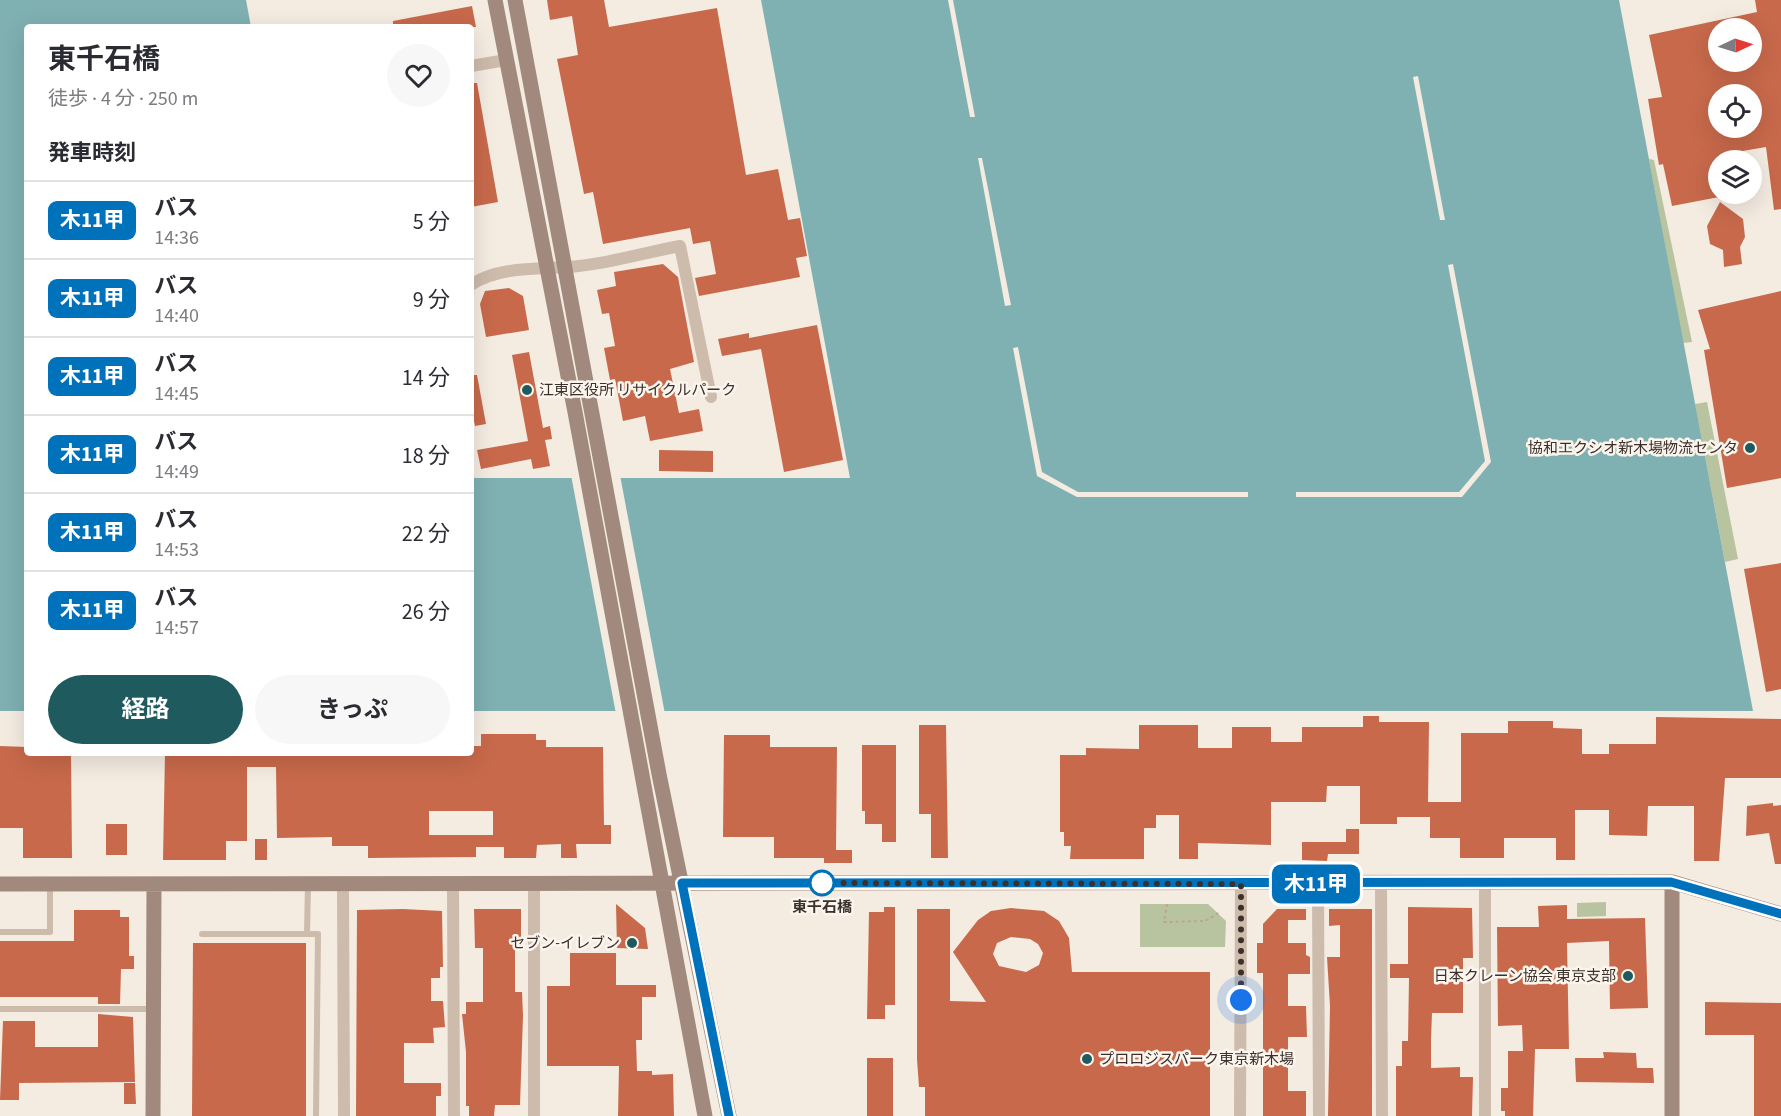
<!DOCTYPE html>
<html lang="ja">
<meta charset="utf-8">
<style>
:root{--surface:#fff;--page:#f7f7f7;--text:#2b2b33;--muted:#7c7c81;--line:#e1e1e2;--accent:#1f5a5e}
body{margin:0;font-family:"Source Sans 3","Noto Sans JP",sans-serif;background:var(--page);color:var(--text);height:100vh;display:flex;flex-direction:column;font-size:22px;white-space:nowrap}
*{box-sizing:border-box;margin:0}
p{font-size:20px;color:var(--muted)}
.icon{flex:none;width:33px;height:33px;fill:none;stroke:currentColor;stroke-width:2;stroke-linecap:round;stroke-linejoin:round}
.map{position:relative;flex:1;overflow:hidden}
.side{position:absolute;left:24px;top:24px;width:450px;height:732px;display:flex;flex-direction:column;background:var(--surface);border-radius:6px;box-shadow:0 6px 24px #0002}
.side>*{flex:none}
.badge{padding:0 12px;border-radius:9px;font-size:21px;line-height:39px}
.needle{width:39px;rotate:86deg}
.tools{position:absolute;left:1708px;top:18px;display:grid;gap:12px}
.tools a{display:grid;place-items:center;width:54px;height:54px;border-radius:50%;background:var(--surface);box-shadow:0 6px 24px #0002;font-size:30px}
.you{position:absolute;width:30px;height:30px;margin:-15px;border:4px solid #fff;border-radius:50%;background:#1a73e8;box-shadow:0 0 0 9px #1a73e833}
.map>.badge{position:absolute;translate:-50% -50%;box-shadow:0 0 0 3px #fff}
h2{padding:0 24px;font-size:22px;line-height:54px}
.round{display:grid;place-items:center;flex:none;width:63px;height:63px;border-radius:32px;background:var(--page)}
.overview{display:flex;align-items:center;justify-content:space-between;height:102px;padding:0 24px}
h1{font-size:28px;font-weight:700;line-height:45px}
.cta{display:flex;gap:12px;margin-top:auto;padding:12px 24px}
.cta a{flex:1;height:69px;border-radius:36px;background:var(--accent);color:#fff;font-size:24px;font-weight:700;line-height:69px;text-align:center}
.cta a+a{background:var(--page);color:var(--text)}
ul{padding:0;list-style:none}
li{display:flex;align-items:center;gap:18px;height:78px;padding:0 24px;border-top:2px solid var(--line)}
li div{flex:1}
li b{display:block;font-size:22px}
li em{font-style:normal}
li .badge{min-width:66px;font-weight:700;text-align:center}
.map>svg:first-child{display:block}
.green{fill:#b8c4a0}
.water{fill:#7fb0b2}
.pier{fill:#f4ebe1}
.building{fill:#c8694b;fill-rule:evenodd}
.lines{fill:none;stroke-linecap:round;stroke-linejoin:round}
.path{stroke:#b9a596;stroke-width:2;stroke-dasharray:3 3;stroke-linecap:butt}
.lane{stroke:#cdbbac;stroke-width:6}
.street{stroke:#cdbbac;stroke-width:12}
.secondary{stroke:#a18a7d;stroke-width:15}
.line-casing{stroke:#fff;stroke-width:14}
.line{stroke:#0072bc;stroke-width:9}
.walk{stroke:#3b302b;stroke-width:6;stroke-dasharray:0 10.8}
.poi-dot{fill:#1f5a5e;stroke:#fbf5ee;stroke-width:2}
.stop-dot{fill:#fff;stroke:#0072bc;stroke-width:3}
.labels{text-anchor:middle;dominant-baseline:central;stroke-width:5;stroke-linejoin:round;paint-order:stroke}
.poi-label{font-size:15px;fill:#3b302b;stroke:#fbf5ee;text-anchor:end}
.stop-label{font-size:15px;font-weight:bold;fill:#3b302b;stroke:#fbf5ee}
</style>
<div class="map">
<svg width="1781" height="1116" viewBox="0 0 1781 1116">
<rect width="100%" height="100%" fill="#f4ebe1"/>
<path class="green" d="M1649 159 1654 160 1692 342 1683 343Z
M1707 402 1738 559 1725 562 1695 404Z
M1606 902V916L1577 917V903Z
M1140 904H1208L1226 921 1225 947H1140Z"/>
<path class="water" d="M0 0H246L251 27H27V711H0Z
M761 0H1619L1753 711H471V478H850Z"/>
<path class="pier" d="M948 0H953L975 117H970Z
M1418 76 1445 220H1440L1413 77Z
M978 158H982L1011 305 1005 306Z
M1453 264 1491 462 1462 497H1296V492H1459L1485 461 1448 265Z
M1018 347 1042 472 1078 492H1248V497H1077L1037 476 1013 348Z
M571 475H620L665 714H616Z"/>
<path class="building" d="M547 0H604L609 27 717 8 746 175 778 169 788 220 800 218 807 256 796 258 800 277 699 296 695 278 716 274 710 241 693 244 690 228 603 244 593 192 584 194 557 59 578 55 572 16 550 20Z
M1755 0H1781V209L1774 210 1766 147 1719 155V197L1672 206 1663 164 1659 165 1648 99 1662 97 1649 35 1757 12ZM1719 28H1752V62H1719ZM1719 94H1752V128H1719Z
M472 6 476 27H393V21Z
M471 83H477L498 202 471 207Z
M1720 202 1743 219 1745 237 1740 247 1742 264 1724 267 1723 250 1710 244 1707 226Z
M663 264 678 277 694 362 670 369 679 413 699 409 703 431 650 441 645 416 623 421 615 379 610 380 604 348 615 346 609 313 602 314 597 290 616 286 614 272Z
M509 288 523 296 529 330 486 337 480 304 485 291Z
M1781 291V478L1727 488 1704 350 1710 349 1698 310Z
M817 325 843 460 784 472 761 349 722 356 718 339 749 333V338Z
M529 352 543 428 550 426 552 439 545 440 550 466 533 469 531 459 481 469 477 450 528 441 512 355Z
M471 375H477L486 424 475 426 471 406Z
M659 450 713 451V472L659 471Z
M1781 563V689L1766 692 1744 569Z
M1363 716H1379V722H1429L1428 802H1461V733H1508V721H1553V728L1582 729V754H1609V744H1656V717L1781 719V778H1725L1719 861H1694V806H1648L1647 836 1609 835V810H1575V860H1556V838H1504V858H1460V838H1430V817H1397V824H1360V786H1327L1326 802H1271V845L1198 843V859H1179V815H1156V828H1144V859H1070L1071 846H1064V832H1060V755H1086V748L1139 749V725H1198V748H1232V727H1271V742H1302V727H1363Z
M919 725H946L948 858H931V814H919Z
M481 734H536V740H546V747H603L604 825H611V844H576L577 858H561V844L537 845 536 858H504V847H476V857L368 858V846H332V837L277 838 276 767H247V841H226V860H163L165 753H321V756H346V753H471V746H481ZM429 811H493V835H429Z
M724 735H770V747H837L836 850H852V863H824V858H774V837H723Z
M862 745H896V842H882V824H865V811H862Z
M0 746 27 747V753H71L72 858H23V828H0Z
M1773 803V806L1781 805V864H1775L1769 833 1746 836 1747 806Z
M106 824H127V855H106Z
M1346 829H1359V854H1328L1327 861 1302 860V842H1346Z
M255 839H267V860H255Z
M616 904 645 928 648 949 617 948Z
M1567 905V919L1645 918 1648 1008 1610 1009 1609 941 1567 943 1569 1049H1535L1533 1116H1505V1111H1501V1088H1508V1051H1523L1522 1025 1498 1026 1497 927H1539L1538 906Z
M884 907H895V1005H885V1019H867L869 912H884Z
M1408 907 1472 908 1473 958H1463V1013H1432L1431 1039V1068L1460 1067V1077H1473L1472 1116H1396V1066H1402V1041H1408L1409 978H1390V964H1408Z
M1011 908 1044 911 1059 921 1069 938 1072 972H1210V1116H925V1087H919L917 1059V909H950V1001L986 1002 953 952 978 920 991 911ZM1011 937 1030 939 1038 944 1043 953 1039 965 1026 972 999 966 993 954 997 943Z
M403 909 442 911 443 967H440V978H431V1001H443L445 1027 433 1028 434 1043H404V1083H441V1096H436V1116H356L357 910Z
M474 909H521V948H515V992H522L523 1016 520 1105H495L494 1116H469V1106H466V1052L462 1014H466V1002H483V948H475Z
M1277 909H1306V920H1288V943H1306V955L1310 957V974H1288V1006H1306L1307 1037H1288V1091H1306V1116H1263V973H1257V943H1263V924Z
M1329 909H1372V1116H1328L1330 1006 1327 957H1340V925L1329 926Z
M74 910H120V917H129V956H134V969H121L120 1004H98V997H0V941H74Z
M193 943H306V1116H192Z
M570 953H616V985H656V997H642V1040H636L637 1071H652V1075L673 1074 674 1116H618L619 1066H547V986H570Z
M1705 1002 1781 1003V1116H1754V1035H1705Z
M98 1014 133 1017 135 1082 19 1083V1100H0L3 1021H35V1047H98Z
M1603 1052 1636 1053 1637 1068H1653L1654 1083 1576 1082 1575 1058H1604Z
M867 1058H893V1116H867Z
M124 1083H135L136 1104H124Z"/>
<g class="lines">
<path class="path" d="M1167 904 1164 922C1167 922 1201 921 1204 921 1209 919 1214 916 1218 913"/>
<path class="lane" d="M0 932H50V885
M307 933 308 884
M202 934H318L316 1116
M0 1009H152"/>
<path class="street" d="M471 66 506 60
M471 285C496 267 537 269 566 267 603 265 643 253 680 246L711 397
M1485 882V1116
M1318 883 1319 1116
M343 884 344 1116
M453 884 454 1116
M534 884V1116
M1381 884 1382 1116
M1240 1116 1241 884"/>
<path class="secondary" d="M495 0 575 412 705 1116
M515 0 659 774 729 1116
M1672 882V1116
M0 884 1672 882 1781 914
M153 1116 154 884"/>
</g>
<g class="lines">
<defs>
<path id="line" d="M729 1116 682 883 1671 882 1781 914"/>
</defs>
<use href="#line" class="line-casing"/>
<use href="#line" class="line"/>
<path class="walk" d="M822 883 1241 884V1000"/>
</g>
<g class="poi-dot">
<circle cx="527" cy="390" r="6"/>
<circle cx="1750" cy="448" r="6"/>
<circle cx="632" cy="943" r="6"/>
<circle cx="1628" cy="976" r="6"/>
<circle cx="1087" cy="1059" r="6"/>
</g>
<circle class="stop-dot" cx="822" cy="883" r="12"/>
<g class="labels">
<g class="poi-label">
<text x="539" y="390" text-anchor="start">江東区役所 リサイクルパーク</text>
<text x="1738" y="448">協和エクシオ新木場物流センタ</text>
<text x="620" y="943">セブン-イレブン</text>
<text x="1616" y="976">日本クレーン協会 東京支部</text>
<text x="1099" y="1059" text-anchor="start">プロロジスパーク東京新木場</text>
</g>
<g class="stop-label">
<text x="822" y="907">東千石橋</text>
</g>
</g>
</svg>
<div class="tools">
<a><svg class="needle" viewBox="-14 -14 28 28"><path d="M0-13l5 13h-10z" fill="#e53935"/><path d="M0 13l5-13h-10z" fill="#7c7c81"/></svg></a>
<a><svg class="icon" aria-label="locate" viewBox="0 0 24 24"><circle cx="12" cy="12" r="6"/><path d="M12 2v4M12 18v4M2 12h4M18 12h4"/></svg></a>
<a><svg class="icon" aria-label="layers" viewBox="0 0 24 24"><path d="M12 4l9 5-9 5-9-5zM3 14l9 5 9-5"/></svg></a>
</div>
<div class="you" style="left:1241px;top:1000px"></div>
<b class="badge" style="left:1316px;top:884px;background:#0072bc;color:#fff">木11甲</b>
<section class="side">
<div class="overview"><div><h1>東千石橋</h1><p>徒歩 · 4 分 · 250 m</p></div><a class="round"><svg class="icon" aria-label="heart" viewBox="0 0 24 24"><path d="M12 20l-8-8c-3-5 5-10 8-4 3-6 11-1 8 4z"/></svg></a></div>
<h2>発車時刻</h2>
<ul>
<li><span class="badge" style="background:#0072bc;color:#fff">木11甲</span><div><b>バス</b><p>14:36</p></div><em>5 分</em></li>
<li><span class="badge" style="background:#0072bc;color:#fff">木11甲</span><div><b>バス</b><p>14:40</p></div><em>9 分</em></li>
<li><span class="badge" style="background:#0072bc;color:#fff">木11甲</span><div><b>バス</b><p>14:45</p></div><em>14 分</em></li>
<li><span class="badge" style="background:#0072bc;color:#fff">木11甲</span><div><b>バス</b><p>14:49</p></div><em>18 分</em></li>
<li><span class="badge" style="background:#0072bc;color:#fff">木11甲</span><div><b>バス</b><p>14:53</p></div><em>22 分</em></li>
<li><span class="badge" style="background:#0072bc;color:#fff">木11甲</span><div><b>バス</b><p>14:57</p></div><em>26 分</em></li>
</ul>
<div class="cta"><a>経路</a><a>きっぷ</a></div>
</section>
</div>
